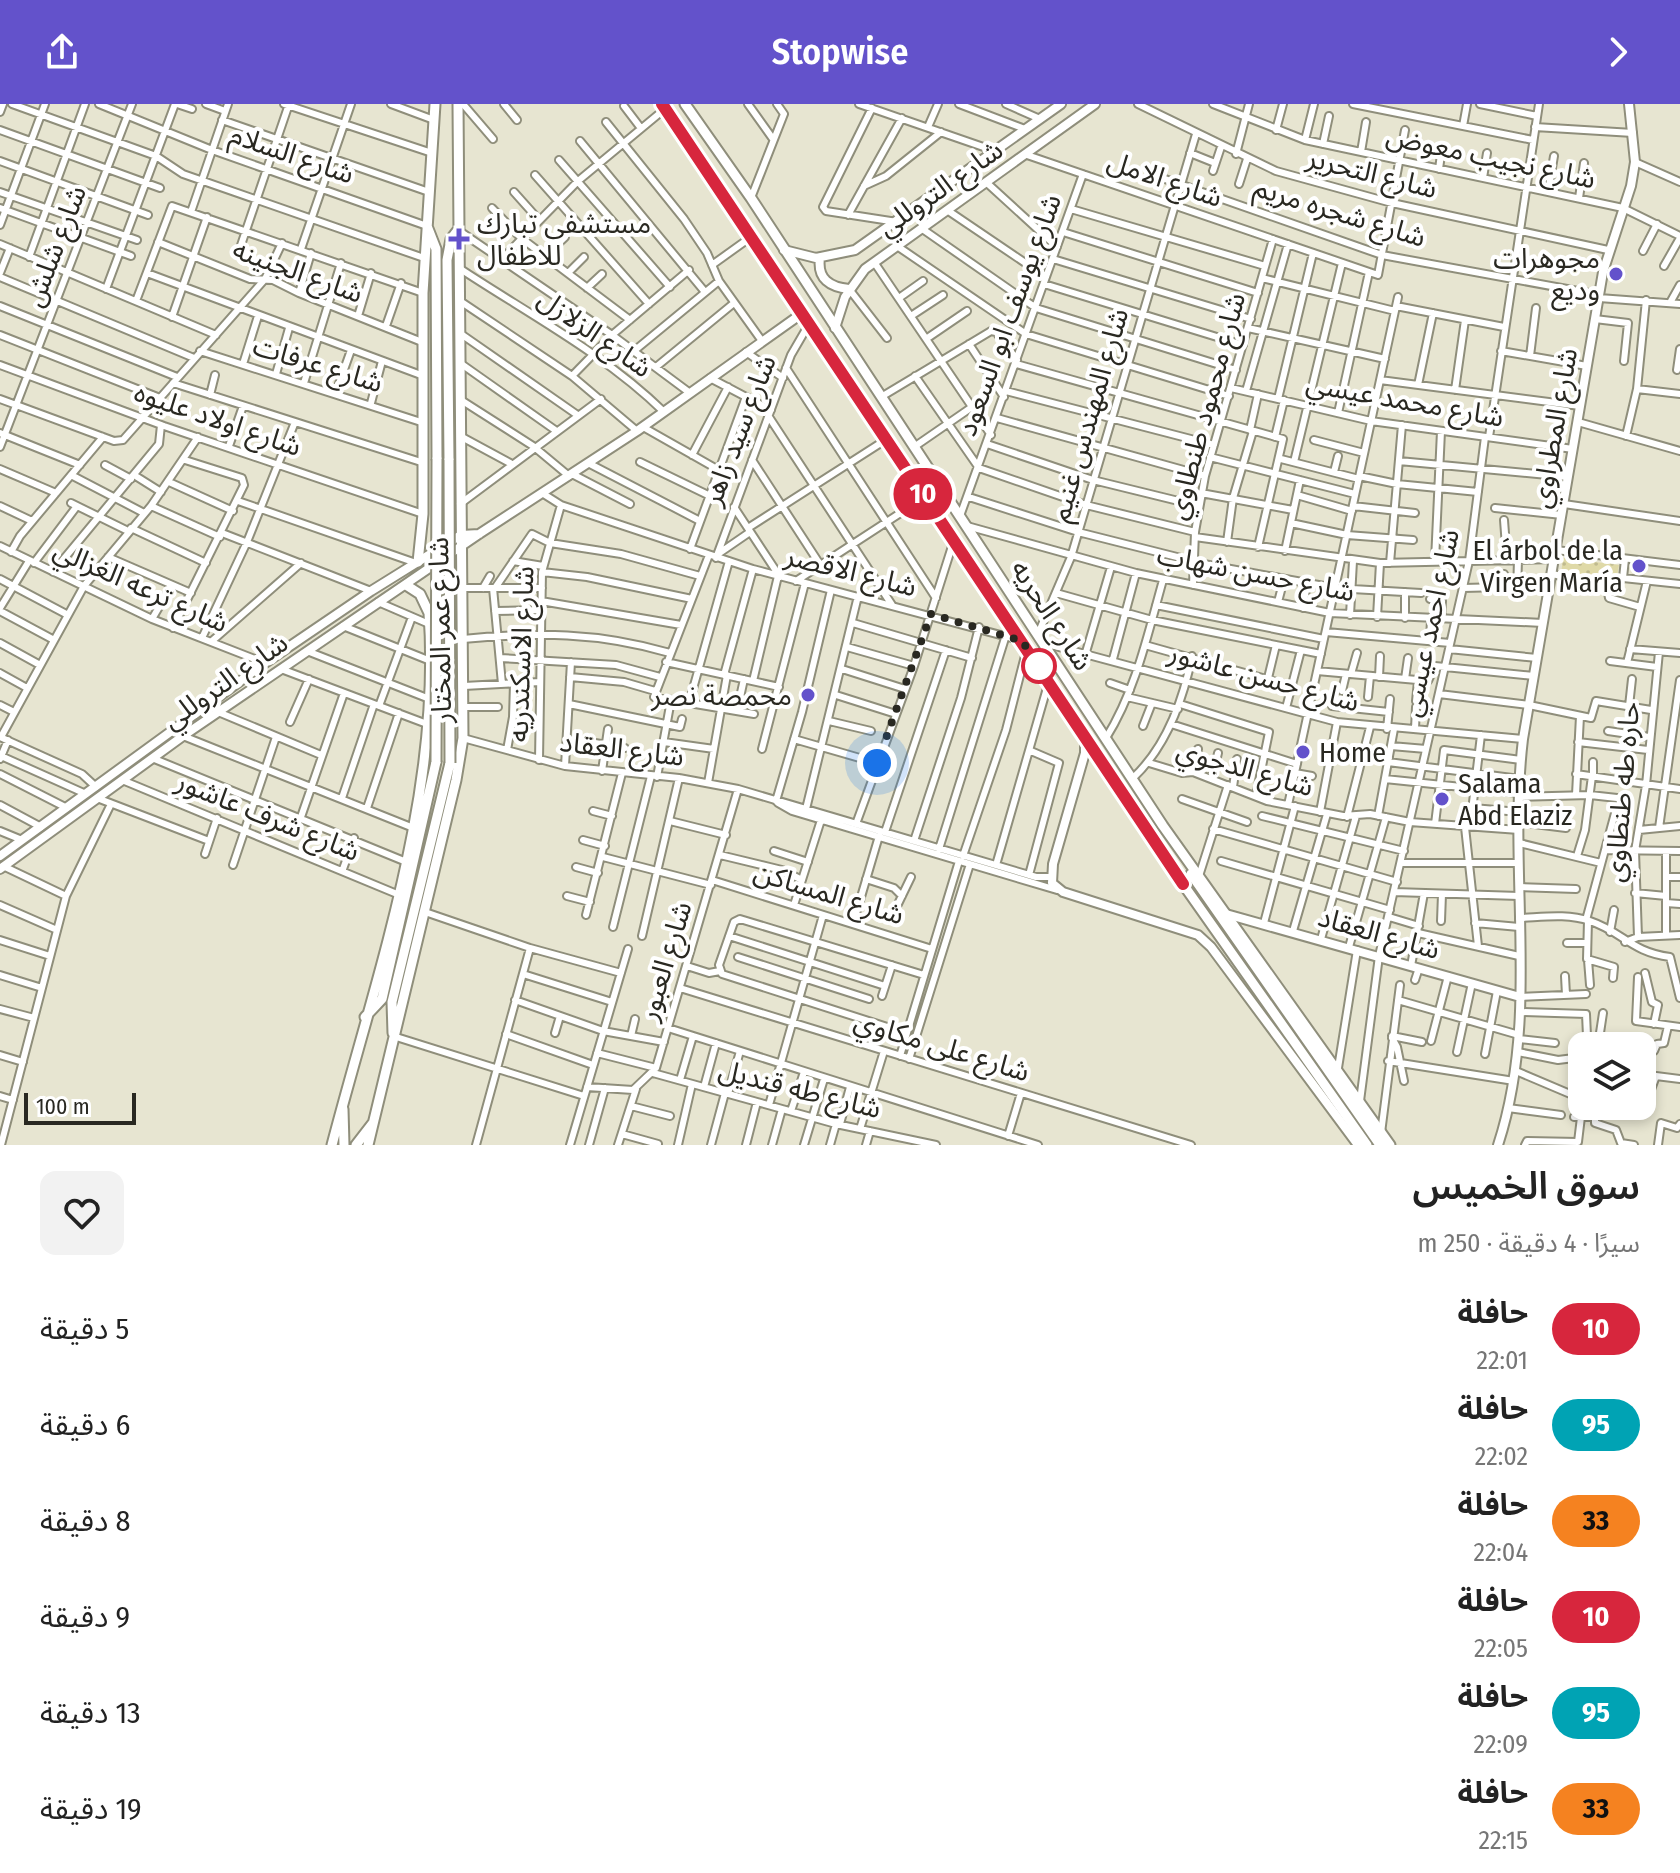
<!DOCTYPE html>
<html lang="ar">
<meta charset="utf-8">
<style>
:root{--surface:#fff;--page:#f2f2f2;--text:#222;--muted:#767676;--accent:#6352cb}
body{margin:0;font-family:"Fira Sans Condensed","Noto Sans Arabic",sans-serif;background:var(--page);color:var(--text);direction:rtl;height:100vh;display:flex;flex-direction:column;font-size:30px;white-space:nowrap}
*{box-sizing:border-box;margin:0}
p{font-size:26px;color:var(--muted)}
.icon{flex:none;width:44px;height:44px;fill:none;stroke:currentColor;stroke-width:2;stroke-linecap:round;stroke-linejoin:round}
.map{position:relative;height:1041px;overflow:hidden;direction:ltr}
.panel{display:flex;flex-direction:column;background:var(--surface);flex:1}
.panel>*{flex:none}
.badge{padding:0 16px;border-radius:26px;font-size:28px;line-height:52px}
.controls{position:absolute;left:1568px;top:928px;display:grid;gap:16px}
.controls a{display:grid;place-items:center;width:88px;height:88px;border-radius:16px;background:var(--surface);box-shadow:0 4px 12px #0003;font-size:40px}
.scale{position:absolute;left:24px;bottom:20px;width:112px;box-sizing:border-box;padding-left:8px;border:4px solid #292821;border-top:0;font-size:22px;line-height:28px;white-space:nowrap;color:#292821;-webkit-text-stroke:6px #fff;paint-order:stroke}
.you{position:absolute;width:40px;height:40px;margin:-20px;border:6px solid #fff;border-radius:50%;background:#1a73e8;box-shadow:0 0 0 12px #1a73e833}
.map>.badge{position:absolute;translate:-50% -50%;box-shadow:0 0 0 4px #fff}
.round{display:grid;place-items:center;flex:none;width:84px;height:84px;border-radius:16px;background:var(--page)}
.head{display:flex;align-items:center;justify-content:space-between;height:136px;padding:0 40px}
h1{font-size:38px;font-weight:600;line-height:60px}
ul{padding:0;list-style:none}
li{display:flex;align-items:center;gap:24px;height:96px;padding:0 40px}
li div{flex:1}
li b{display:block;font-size:30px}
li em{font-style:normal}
li .badge{min-width:88px;font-weight:700;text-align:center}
header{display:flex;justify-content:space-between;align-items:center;height:104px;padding:0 40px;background:var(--accent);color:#fff;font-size:36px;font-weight:600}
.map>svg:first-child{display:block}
.park{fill:url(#park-dots)}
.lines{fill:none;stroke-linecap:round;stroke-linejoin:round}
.minor-casing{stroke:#8f8e7b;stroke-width:10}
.tertiary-casing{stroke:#8f8e7b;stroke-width:12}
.secondary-casing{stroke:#8f8e7b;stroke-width:13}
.minor{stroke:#fff;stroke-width:6}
.tertiary{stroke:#fff;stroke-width:8}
.secondary{stroke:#fff;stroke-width:9}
.secondary-bridge-casing{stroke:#8f8e7b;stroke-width:13;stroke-linecap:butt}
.secondary-bridge{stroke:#fff;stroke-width:9}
.line-casing{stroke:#fff;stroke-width:18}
.line{stroke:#d7263d;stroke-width:12}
.walk{stroke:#292821;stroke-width:8;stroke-dasharray:0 14.4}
.poi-dot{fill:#6352cb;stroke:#fff;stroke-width:3}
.stop-dot{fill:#fff;stroke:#d7263d;stroke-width:4}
.labels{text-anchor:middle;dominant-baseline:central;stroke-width:8;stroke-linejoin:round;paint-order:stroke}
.street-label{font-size:28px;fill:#292821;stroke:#fff}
.poi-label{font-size:28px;fill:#292821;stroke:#fff;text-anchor:start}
</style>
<header><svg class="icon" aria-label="forward" viewBox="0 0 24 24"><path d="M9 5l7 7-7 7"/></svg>Stopwise<svg class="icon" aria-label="share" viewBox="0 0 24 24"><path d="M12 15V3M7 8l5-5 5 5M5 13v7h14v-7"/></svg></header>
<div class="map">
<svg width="1680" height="1041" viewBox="0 0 1680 1041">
<defs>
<pattern id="park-dots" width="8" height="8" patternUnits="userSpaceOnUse" patternTransform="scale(2)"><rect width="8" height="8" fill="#dfd9a7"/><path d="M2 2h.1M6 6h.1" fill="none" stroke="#bfba8f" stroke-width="1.8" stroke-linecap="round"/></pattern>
</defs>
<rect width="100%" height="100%" fill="#e7e5d1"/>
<path class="park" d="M1563 454 1619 461 1616 478 1612 481 1561 470Z"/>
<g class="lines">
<defs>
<path id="minor" d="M12 0 156 52 183 70 424 154
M99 0 212 46 427 122
M177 0 192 5
M206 0 225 7
M284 0 432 49
M391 0 434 16
M463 0 493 35
M504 0 517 16
M748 0 773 35
M859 0 995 47
M959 0 1025 25
M1006 0 1040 15
M1138 0 1276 67 1392 99 1608 146
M1213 0 1305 36 1623 104 1680 132
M1353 0 1533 36
M1480 0 1537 12
M624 2 640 23
M872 4 823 103 826 107 897 118
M0 8 3 0
M222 16 429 88
M606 18 684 115 707 149 719 177 762 237
M1463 22 1467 0
M928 23 938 0
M1535 23 1633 29
M0 26 160 84
M1276 26 1283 0
M1305 36 1314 0
M580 37 705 188
M1323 40 1329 12
M1361 48 1366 18
M1190 49 1215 59
M1236 50 1249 0
M1027 51 1378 171 1405 26
M559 56 670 183
M0 57 148 111
M1635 58 1680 78
M1439 65 1442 43
M1213 67 1221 43
M535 71 649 200
M1483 74 1487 49
M1165 75 1382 151 1600 191
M987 79 1057 143
M1239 80 1247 55
M864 82 886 72 941 28
M0 88 137 136
M514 88 539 116
M1548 88 1554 52
M751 94 784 10 777 0
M1579 94 1584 59
M0 104 131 152
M492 104 521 134 630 216
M1071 105 1265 162
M947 106 1046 173
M191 108 228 0
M848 111 902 14
M0 121 45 0
M921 124 1036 204 1236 266
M458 126 612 231 690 289
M1063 128 1258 189
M158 138 250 175 273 176 299 189 422 238
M0 140 216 231
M897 142 1026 230 1229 292
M301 145 351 0
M239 147 289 0
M1643 147 1657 120
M545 152 565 133
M29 153 85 0
M503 154 578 77 666 4
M1053 155 1251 215
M874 158 991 331
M712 161 751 133
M1664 162 1680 134
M459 164C527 209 605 250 664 308
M0 169 10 144
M147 169 421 271
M568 169 584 153
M0 173 194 254
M1262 174 1395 207
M1044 180 1243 241
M587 184 602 170
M106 185 175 0
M849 185 887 234
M299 189 311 149
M899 194 923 177
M1599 194 1680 200
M136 197 172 102 423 189
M460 197 572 272 637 327
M1671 197 1680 181
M0 202 177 273
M1396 202 1504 223
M358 212 371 169
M911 212 943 191
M172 213 207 113
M1595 215 1628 219 1624 257
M386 222 401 179
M1248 224 1385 255
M461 230 576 310
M0 231 160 294
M926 235 967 207
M969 240 1004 293
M200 247 421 318
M634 247 719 177
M1501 247 1587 262
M746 248 783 274
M1530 252 1536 204
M460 259 555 326
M243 260 258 212
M1016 260 1283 335 1258 443
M0 261 164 322 423 410
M656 263 734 199
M786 264 936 494
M1677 266 1680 245
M276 270 289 224
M572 272 612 231 689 166
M915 272 979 364 1086 401 1195 428
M710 274 771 306
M1380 276 1580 302
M173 279 421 358
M304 279 341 159
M1418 281 1433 209
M1231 284 1371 317 1573 345
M1637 285 1680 290
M1455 286 1465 216
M1006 287 1214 341
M1246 287 1288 140
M336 288 351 246
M210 291 215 271
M881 293 991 227 996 228 1017 256
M0 295 114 337 123 336 265 175 282 139
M1278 295 1313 149
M461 296 533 342 569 372
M371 299 382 257
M1338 309 1369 168
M769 313 892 501
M997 314 1205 372
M1578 318 1680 347
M643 323 717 365
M1250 326 1258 290
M0 329 80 361
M460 332 510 359
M1626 332 1637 285 1646 196
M1275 333 1284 296
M1489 333 1539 0
M1314 336 1364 349
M987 340 1093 376 1199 402
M229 342 243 302
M0 343 132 0
M914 343 972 303
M692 351 728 283
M1210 353 1355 390
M1281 355 1359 375
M752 356 821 462
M1399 357 1568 373
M640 358 708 391
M1294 358 1342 159
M588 359 698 416
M105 361 131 375
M0 365 56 389
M1334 368 1338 352
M572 370 630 400
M71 371 144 409
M134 371 161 388
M1359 372 1397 380 1478 388
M169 378 233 407
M542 389 561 401 753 465 1019 536
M1201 389 1293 406
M1297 391 1352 407
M969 393 1078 428 1193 457
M238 397 416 459
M71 399 128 427
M460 400 601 295
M1564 400 1680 417
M0 402 32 417
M151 402 220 433
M1353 402 1415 409
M734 403 780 473
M1495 404 1562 411
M960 412 1083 70
M1504 416 1507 456
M1291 419 1347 431 1413 436
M967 422 1136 469 1330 509 1543 519
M131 424 206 459
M748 424 887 335
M222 429 371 487
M1195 433 1380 459 1554 455
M1227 438 1233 394 1253 327
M0 442 152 515 265 559
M690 445 746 293
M1556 446 1680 461
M1285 447 1300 376
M11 448 20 432 103 333
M718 450 750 428
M709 451 654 593 754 610
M108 453 191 489
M716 454 791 251 809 220
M513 457 543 462
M1435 457 1441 327
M1193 458 1335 484 1421 489
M34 459 77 402
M1390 459 1402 321
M53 468 159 340 161 321
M542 468 587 473 692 495
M1552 470 1614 483 1623 474 1625 455
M1623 474 1680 480
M0 475 68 511
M796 477 925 393
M1193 481 1195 428 1205 372 1273 135
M462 484H542
M483 484 490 472
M493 484 502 580
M495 484 532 430 550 439 621 450 700 472
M1463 484 1503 483 1504 470
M1607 484 1609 494 1640 503
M1517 488 1518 456
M1056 489 1152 516 1321 550
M1430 495 1442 497 1441 515
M541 497 681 521
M378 498 429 520
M1278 498 1284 475
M1156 501 1324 535
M0 504 29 457
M1303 504 1307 479
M0 507 54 536
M495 507 541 506
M1350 511 1353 457
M1377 513 1380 459
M1405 514V488
M152 515 172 481
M853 519 972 554
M343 522 428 556
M173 524 244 381 242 374 185 356
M1326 528 1450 539
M1038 530 1071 453 1196 30
M202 534 247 438 295 318
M463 535C537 528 598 528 670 549
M212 537 301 459
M1430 537 1431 515
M0 539 40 561
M1044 539 1337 618 1523 635
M1145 541 1291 582
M847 543 914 562
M1449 545 1537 554
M1630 545 1680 549
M307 547 427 594
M1086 548 1111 463
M500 554 616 561 660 573
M1113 555 1136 469
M1610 557 1657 563
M666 558 779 583
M1627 559 1647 477
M281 565 427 620
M842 565 905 585
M1317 567 1428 577 1435 562 1534 572
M0 569 27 584
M1351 570 1357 549
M724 571 753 465
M570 573 624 578 655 587
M1379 573 1380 552
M1268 574 1276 541
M1405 575 1408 554
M753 577 778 472
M1110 579 1130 586
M464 582 540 578
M1342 587 1346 570
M1439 590 1529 601 1591 614 1596 597 1651 606
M836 591 896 610
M1127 593 1178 605
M1368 593 1370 572
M1416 597 1418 577
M689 599 729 457
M569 600 680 623 682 615
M1180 600 1269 628 1256 692
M0 601 14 608
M379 602 412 513
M1332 602 1389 608
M1629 602 1632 575
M464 603H498
M1286 604 1301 546
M737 607 744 575
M218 608 321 651
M829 617 871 627
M290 618 309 575
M1171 620 1297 660
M1143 622 1152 599
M1387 625 1390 595
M1415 625 1416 603
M1608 627 1649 633
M183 632 411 723
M0 633 82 670 96 683
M1 633 84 482 151 402 198 333
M463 634 565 662 679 674 738 685 1036 773H1050
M1106 634C1136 586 1148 529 1163 476
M794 635 877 659
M577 636 625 644
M664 638 714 645
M1578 638 1648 646
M1391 642 1426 645
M762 645 805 479
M507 646 513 613 514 579
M1332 646 1389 654
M1 652 86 690
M152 654 404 757
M0 655 8 636
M539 656 542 468 561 401
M1388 658 1520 675
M1593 658V672
M1149 659 1182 669 1193 668 1267 697 1343 712 1370 710 1410 718 1519 726
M565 662 571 558
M602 667 608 625
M1193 668 1198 645
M1295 669 1312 672
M0 670 67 704
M1576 670 1680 685
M657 673 671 596
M1133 674C1167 642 1183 597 1192 552
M1212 675 1218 649
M1385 675 1519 689
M122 676 397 790
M708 679 727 571
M1233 683 1237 655
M1576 691 1580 612
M1519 693 1590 691 1617 694
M97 694 209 737
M342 694 374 600
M1182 695 1247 718
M776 697 802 608 831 486
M778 699 792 707 1057 786
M0 701 41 723
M1288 701 1398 193
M367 704 399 609
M1473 704 1519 708
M806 705 858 492
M593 707 612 712
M1320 708 1337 618
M1262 712 1404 747
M1378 712 1394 625
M301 713 344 589
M1347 713 1370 623
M670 717 726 731
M1519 718 1566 724
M856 720 914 562 954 436
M1435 720 1444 646 1521 656
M1659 724 1680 576
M1213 725 1397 778
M1639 726 1680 722
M0 727 22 736
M885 728 946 546
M583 736 605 742
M914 737 961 594 979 523
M1519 739 1601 759
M939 745 1006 531
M1605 746 1680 747
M774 747 808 758
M205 750 217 714
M720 751 782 766 802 776
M963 752 1006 626 1027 544
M1577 752 1585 726 1592 672
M603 753 711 781
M1221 757 1390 806
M1401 759H1519
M233 761 276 633
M996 761 1049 577
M3 762 66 792
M576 763 598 769
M343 765 354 734
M1029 771 1059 659 1031 647
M1199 772 1228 681
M1666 773H1680
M866 775 894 784 902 792
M712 776 932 845
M1519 783 1576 785
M1394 788 1519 792
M1635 789 1666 792
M567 792 590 798
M1666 799 1680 800
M0 801 57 826
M794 801 821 716
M897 802 911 773
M425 808 530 844 621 869
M586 811 622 669
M1389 813 1419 822
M1519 814C1543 813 1567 809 1590 817 1623 828 1631 848 1670 853L1680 894
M1586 816 1615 709
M1588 816 1587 855 1614 863 1613 874
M1441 817 1442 790
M1264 819 1295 702
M1475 819 1519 823
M853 820 879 732
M613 823 651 672
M1293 827 1327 710
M1610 828 1614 806
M1418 829 1519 852
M1666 831V747
M642 832 679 674
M729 832 885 882
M1638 833 1635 747 1646 681 1659 548
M1321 835 1356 712
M0 836 50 852
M1625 838 1638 833 1680 831
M1567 839H1587
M1478 842 1465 723 1471 715 1481 631
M1349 843 1386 713
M738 853 869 895
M1588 856 1590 881
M687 862 709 869 720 867
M1411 862 1424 789
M1645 869 1652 898 1658 901 1654 920
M523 870 612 898
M0 871 42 884
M1565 872 1566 891
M1638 873 1636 917 1680 923
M1415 876 1419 864
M680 884 1191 1041
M882 892 892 861
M1520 893 1586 890
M515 896 603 927 664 938
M1398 896 1519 931
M0 905 34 914
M1520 908 1586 910 1587 932
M668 924 1038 1041
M555 929 560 912
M906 929 722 870 719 861 734 818 740 815 924 871
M506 930 593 961
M393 932 584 992
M631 932 635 915
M1392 932 1422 938
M1392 934 1397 943 1404 977
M1519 935 1555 939
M1431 937 1448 872
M1576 937 1577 953
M1598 942 1603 909
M1457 948 1472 879
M1518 948 1558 956 1582 953
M1642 948 1654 947 1657 940 1664 939 1668 922
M597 949 656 964
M1485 950 1497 887
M0 951 23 958
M900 952 959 757
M909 955 970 760
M1388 957 1514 977
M1338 964 1357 846
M1516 967 1582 995
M653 969 836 1020 936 1041
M680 976 693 932
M587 983 633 986 656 964 738 685
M704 983 716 939
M728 990 740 947
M1649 991 1656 972 1680 975
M0 992 13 996
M1360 997 1379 852 1469 457 1485 333
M769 1001 823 811
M631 1002 670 1012
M1595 1002V1019L1616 1026 1621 1039 1634 1041
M1508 1004 1561 1011
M791 1007 804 968
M1574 1013H1595
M840 1020 850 983
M860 1025 884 947
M1381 1029 1400 881
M622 1030 658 1040
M1008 1032 1021 989
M1 1041 66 792 110 702
M476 1041 530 844
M570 1041 628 845
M589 1041 605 984
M618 1041 636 985
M678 1041 692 980
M711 1041 725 989
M746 1041 757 998
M772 1041 782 1005
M804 1041 824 975
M830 1041 836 1020
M866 1041 870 1027
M1525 1041 1527 1037 1578 1038 1581 1013
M1658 1041 1661 1019 1677 1024 1680 1020"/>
<path id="tertiary" d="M784 146 816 154 855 146 1061 0
M820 154C817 175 830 183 849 185
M835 224 845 193 865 165 1095 0
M1085 633V649L1053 760 1052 779 1063 788 1198 831 1211 843 1358 1041
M0 752 265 559 371 487 461 431 479 430
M0 765 183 632 479 430 637 327 804 208
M1226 810 1520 893
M1498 1041C1541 910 1507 770 1523 635L1603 168 1631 82 1635 58 1629 0"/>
<path id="secondary" d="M662 0 1183 780 1367 1041
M685 0 751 94 1163 722 1390 1041
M427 122 436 145 437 355
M449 356 447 156 451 135 458 126
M418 458 423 410V189L435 0
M1191 770 1380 1041
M365 913 382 895 436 658
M393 929 392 898 450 659
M343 1005 344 1041
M332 1041C377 869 442 689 429 509L420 490 406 481
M356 1041 373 1019
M368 1041 456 676 463 634 458 0"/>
</defs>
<use href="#minor" class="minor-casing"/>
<use href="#tertiary" class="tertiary-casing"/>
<use href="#secondary" class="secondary-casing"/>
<use href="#minor" class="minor"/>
<use href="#tertiary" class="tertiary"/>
<use href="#secondary" class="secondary"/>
<defs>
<path id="secondary-bridge" d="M449 356 450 659
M436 658 437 355"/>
</defs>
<use href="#secondary-bridge" class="secondary-bridge-casing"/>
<use href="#secondary-bridge" class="secondary-bridge"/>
</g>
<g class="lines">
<defs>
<path id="line" d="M662 0 1183 780"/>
</defs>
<use href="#line" class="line-casing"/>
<use href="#line" class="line"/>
<path class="walk" d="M877 659 931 510 1022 537 1039 562"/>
</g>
<g class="poi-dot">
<path d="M455 123h8v8h8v8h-8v8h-8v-8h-8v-8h8z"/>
<circle cx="1616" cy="170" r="8"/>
<circle cx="1639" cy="462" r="8"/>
<circle cx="808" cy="591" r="8"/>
<circle cx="1303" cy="648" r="8"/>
<circle cx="1442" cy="695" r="8"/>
</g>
<circle class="stop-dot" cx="1039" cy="562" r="16"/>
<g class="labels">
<g class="street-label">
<text transform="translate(292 50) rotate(19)">شارع السلام</text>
<text transform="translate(1491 53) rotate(12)">شارع نجيب معوض</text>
<text transform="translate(1372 69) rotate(14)">شارع التحرير</text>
<text transform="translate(1165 75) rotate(19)">شارع الامل</text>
<text transform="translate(940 84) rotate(-35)">شارع التروللي</text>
<text transform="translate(1340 108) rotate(17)">شارع شجره مريم</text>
<text transform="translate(55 142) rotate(-69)">شارع شلش</text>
<text transform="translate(298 167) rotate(20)">شارع الجنينه</text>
<text transform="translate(1009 211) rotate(-70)">شارع يوسف ابو السعود</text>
<text transform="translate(595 229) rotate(35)">شارع الزلازل</text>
<text transform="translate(318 260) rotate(17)">شارع عرفات</text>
<text transform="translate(1405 296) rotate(10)">شارع محمد عيسي</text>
<text transform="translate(1206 302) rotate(-75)">شارع محمود طنطاوي</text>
<text transform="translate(1089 311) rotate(-74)">شارع المهندس غنيم</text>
<text transform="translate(218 315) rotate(19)">شارع اولاد عليوه</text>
<text transform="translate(1554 324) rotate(-80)">شارع المطراوي</text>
<text transform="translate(739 326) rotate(-69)">شارع سيد زاهر</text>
<text transform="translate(851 467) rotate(14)">شارع الاقصر</text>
<text transform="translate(1256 469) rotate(11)">شارع حسن شهاب</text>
<text transform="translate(141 482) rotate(24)">شارع ترعه الغزالي</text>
<text transform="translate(1052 511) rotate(57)">شارع الحريه</text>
<text transform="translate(1430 519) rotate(-78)">شارع احمد عيسي</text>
<text transform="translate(440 526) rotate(-91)">شارع عمر المختار</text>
<text transform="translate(521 550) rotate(-88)">شارع الاسكندريه</text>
<text transform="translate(1264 573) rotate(15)">شارع حسن عاشور</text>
<text transform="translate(225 577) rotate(-35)">شارع التروللي</text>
<text transform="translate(622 645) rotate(7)">شارع العقاد</text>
<text transform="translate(1245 664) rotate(16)">شارع الدجوي</text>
<text transform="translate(1622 688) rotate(-85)">حاره طه طنطاوي</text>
<text transform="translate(268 712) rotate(22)">شارع شرف عاشور</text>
<text transform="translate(829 789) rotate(17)">شارع المساكن</text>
<text transform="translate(1379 829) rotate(16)">شارع العقاد</text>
<text transform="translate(665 857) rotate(-73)">شارع العبور</text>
<text transform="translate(942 942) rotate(17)">شارع على مكاوي</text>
<text transform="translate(800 985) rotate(14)">شارع طه قنديل</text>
</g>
<g class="poi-label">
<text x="477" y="119">مستشفى تبارك<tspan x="477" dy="32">للاطفال</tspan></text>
<text x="1600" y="154" text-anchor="end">مجوهرات<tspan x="1600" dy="32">وديع</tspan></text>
<text x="1623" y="446" text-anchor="end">El árbol de la<tspan x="1623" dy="32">Virgen María</tspan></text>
<text x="792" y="591" text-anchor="end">محمصة نصر</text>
<text x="1319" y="648">Home</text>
<text x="1458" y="679">Salama<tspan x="1458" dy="32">Abd Elaziz</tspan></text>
</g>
</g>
</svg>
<div class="controls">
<a><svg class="icon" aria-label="layers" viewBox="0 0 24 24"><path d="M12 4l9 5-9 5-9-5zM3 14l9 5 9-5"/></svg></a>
</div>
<div class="scale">100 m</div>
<div class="you" style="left:877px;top:659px"></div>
<b class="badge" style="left:923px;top:390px;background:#d7263d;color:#fff">10</b>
</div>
<section class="panel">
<div class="head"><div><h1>سوق الخميس</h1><p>سيرًا · 4 دقيقة · 250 m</p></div><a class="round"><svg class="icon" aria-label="heart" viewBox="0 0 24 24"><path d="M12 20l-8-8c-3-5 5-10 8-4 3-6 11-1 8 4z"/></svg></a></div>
<ul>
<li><span class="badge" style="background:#d7263d;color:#fff">10</span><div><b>حافلة</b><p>22:01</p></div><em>5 دقيقة</em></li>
<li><span class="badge" style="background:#00a3b4;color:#fff">95</span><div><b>حافلة</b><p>22:02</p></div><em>6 دقيقة</em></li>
<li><span class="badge" style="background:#f58220;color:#111">33</span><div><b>حافلة</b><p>22:04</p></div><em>8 دقيقة</em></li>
<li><span class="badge" style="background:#d7263d;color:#fff">10</span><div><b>حافلة</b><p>22:05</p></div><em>9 دقيقة</em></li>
<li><span class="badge" style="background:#00a3b4;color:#fff">95</span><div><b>حافلة</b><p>22:09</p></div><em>13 دقيقة</em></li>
<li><span class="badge" style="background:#f58220;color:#111">33</span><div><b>حافلة</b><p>22:15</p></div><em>19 دقيقة</em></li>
</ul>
</section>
